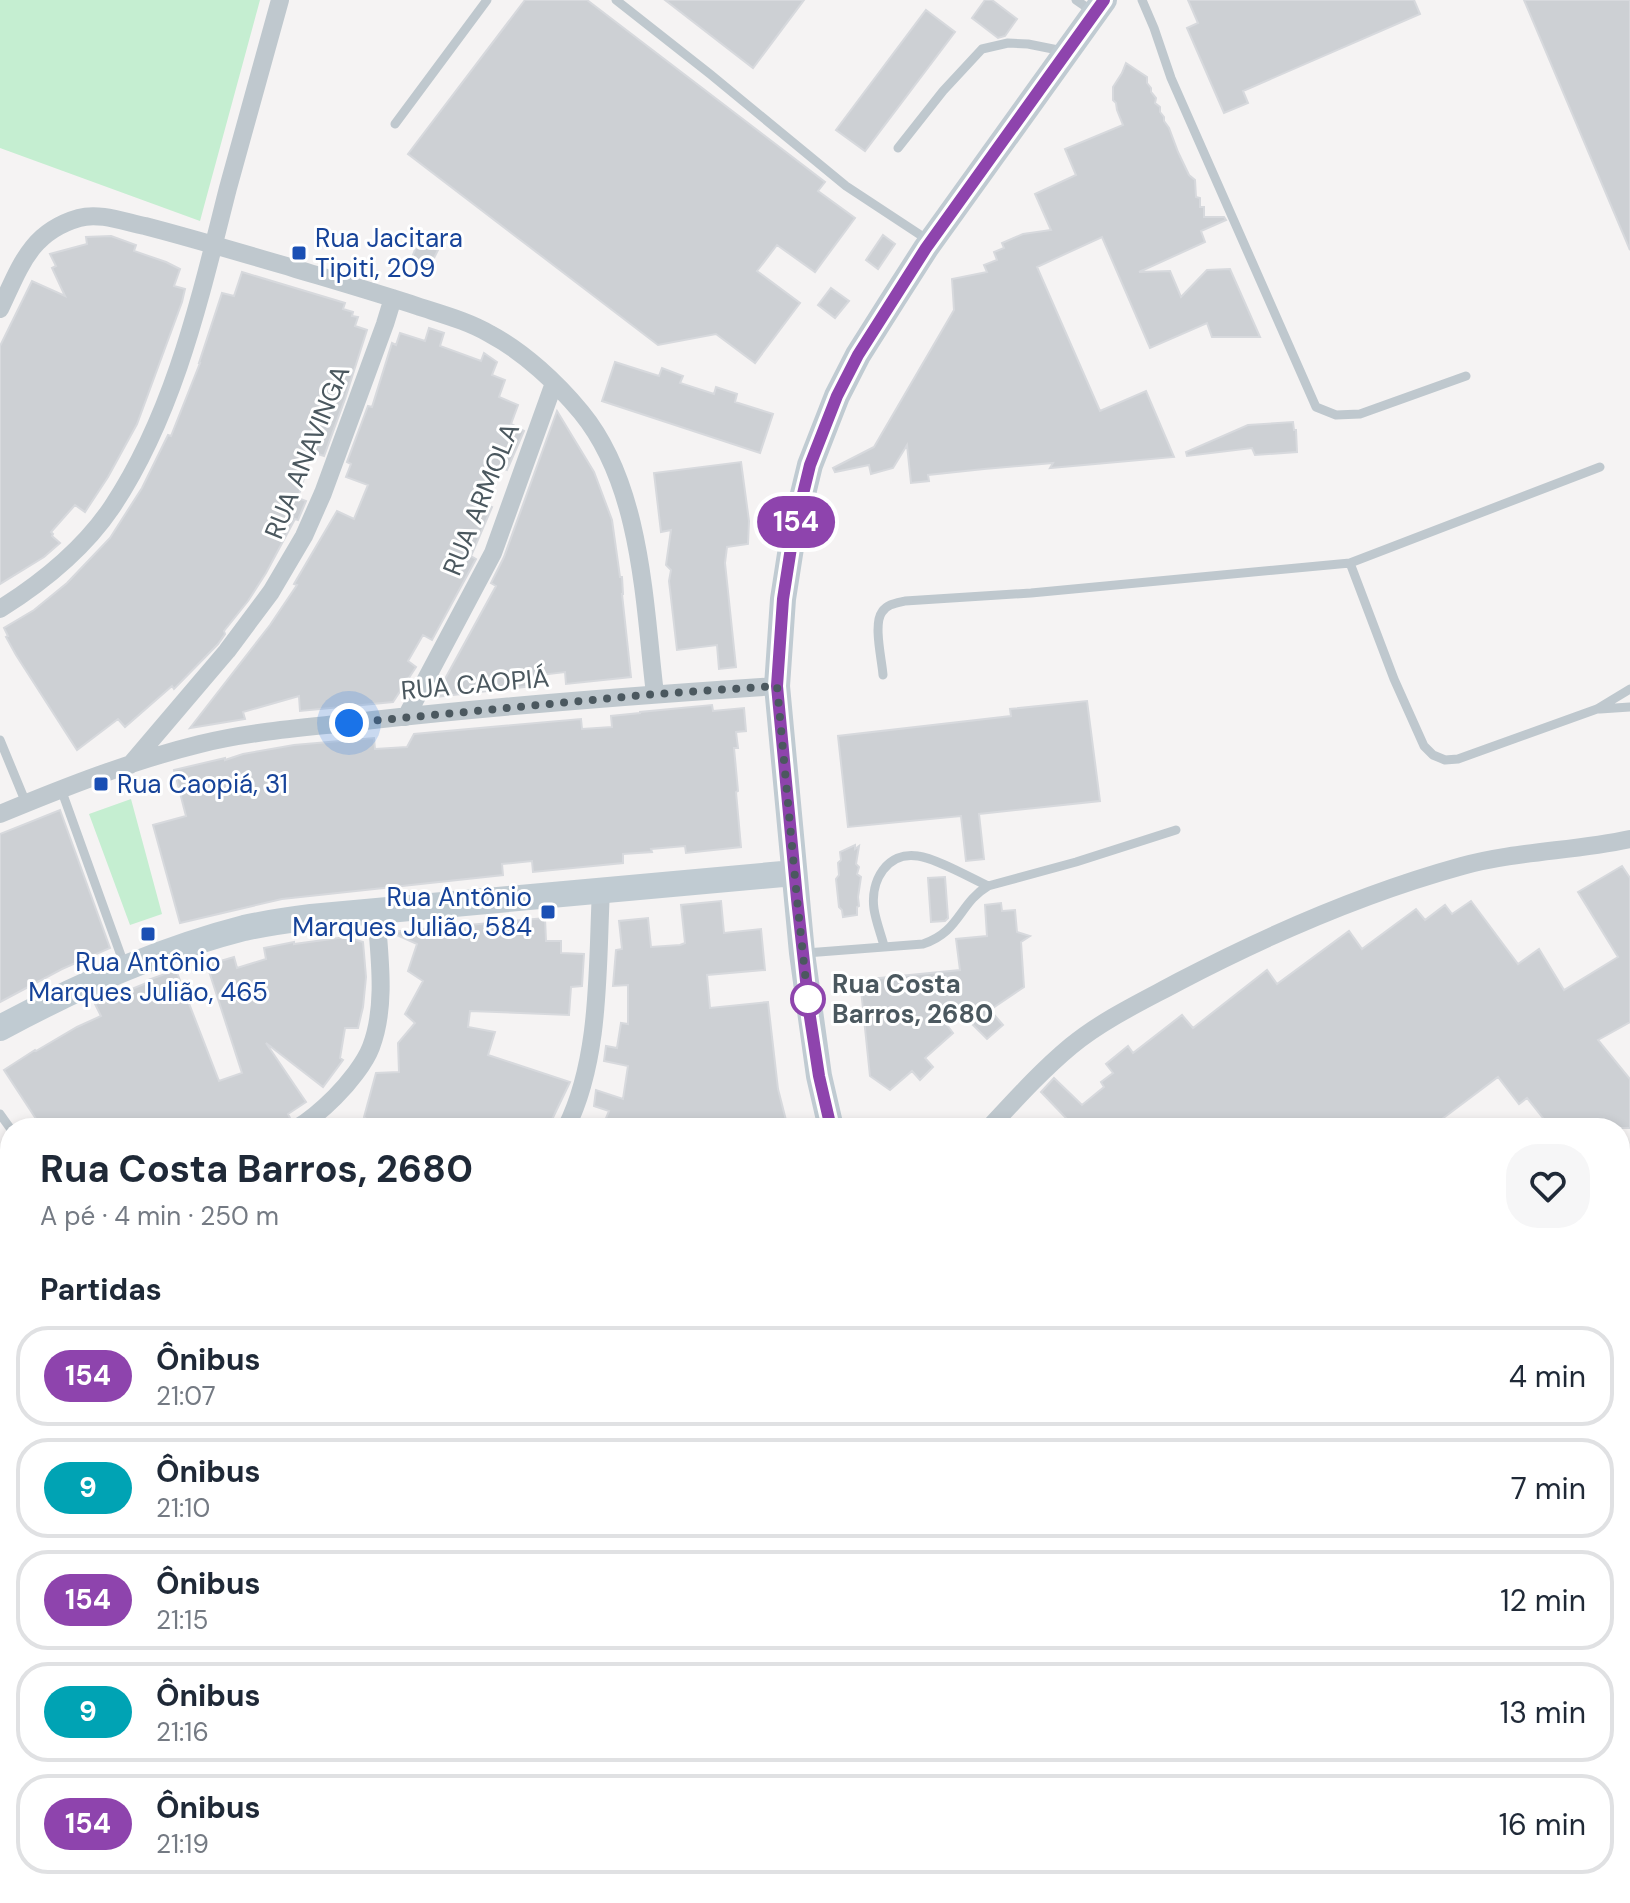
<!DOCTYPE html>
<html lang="pt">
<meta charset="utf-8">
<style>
:root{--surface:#fff;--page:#f6f6f7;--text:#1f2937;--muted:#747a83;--line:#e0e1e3}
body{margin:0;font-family:"DM Sans",sans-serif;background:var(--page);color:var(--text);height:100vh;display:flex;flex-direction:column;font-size:30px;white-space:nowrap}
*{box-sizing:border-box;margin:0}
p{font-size:26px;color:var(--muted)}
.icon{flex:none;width:44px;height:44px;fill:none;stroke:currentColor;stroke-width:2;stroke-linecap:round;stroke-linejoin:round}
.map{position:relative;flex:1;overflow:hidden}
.drawer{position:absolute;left:0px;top:1118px;width:1630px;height:786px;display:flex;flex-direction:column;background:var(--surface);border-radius:32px 32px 0 0;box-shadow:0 4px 12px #0003}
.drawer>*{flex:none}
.badge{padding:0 16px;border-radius:26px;font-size:28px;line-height:52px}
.you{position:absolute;width:40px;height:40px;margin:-20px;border:6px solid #fff;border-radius:50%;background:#1a73e8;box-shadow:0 0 0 12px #1a73e833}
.map>.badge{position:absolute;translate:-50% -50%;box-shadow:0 0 0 4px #fff}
h2{padding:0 40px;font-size:30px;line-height:72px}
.round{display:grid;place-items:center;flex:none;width:84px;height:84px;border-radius:32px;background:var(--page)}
.head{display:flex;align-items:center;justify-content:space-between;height:136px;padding:0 40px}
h1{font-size:38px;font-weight:700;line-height:60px}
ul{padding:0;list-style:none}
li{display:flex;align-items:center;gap:24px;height:100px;margin:0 16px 12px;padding:0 24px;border:4px solid var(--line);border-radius:32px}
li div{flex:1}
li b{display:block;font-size:30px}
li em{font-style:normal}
li .badge{min-width:88px;font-weight:700;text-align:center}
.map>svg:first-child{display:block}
.green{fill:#c5eed1}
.building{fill:#cdd0d4;stroke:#d7d9dd;stroke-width:2}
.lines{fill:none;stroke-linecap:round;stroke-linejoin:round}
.lane{stroke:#bfc8ce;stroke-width:9}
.street{stroke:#bfc8ce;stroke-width:18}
.secondary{stroke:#c0cbd2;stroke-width:26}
.line-casing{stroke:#fff;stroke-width:18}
.line{stroke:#8e44ad;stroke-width:12}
.walk{stroke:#4b585f;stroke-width:8;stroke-dasharray:0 14.4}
.transit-dot{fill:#1a4fb4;stroke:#fff;stroke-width:3}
.stop-dot{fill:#fff;stroke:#8e44ad;stroke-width:4}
.labels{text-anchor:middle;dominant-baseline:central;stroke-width:6;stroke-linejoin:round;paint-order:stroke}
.transit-label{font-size:26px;fill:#164399;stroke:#fff;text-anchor:start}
.street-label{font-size:26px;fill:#4b585f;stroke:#fff}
.stop-label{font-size:26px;font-weight:bold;fill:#4b585f;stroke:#fff;text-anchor:start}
</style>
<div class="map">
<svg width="1630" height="1903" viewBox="0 0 1630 1903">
<rect width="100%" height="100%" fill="#f5f3f3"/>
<path class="green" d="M0 0H260L200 221 0 148Z
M131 799 162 914 130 925 89 814Z
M10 1439V1707L5 1709 0 1700V1445Z"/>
<path class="building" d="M525 0H587L825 182 818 191 855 218 815 272 777 245 757 271 800 303 755 363 716 334 658 345 408 154Z
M665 0H804L753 68Z
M985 0H992L1017 19 1005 36 998 38 972 18Z
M1188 0H1414L1420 14 1243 91 1248 103 1224 113 1187 28 1198 23Z
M1524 0H1630V250Z
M926 10 955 32 865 151 836 130Z
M1126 63 1147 77V83L1151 88V92L1156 98 1155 103 1160 107V112L1164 117V121L1169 128 1178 152 1189 175 1195 180 1196 197 1200 198V207H1204V217H1224L1226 220 1201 231 1205 242 1139 272 1170 271 1181 297 1207 270 1230 269 1260 337H1212L1207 323 1150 348 1102 237 1037 267 1100 411 1146 391 1174 457 1050 468 1053 463 984 469 928 475 929 481 911 483 907 445 893 468 871 474 869 465 835 472 833 468 874 447 954 310 952 279 987 272 984 265 997 260 994 252 1004 248 1002 243 1023 234 1051 230 1035 194 1076 175 1065 149 1123 125 1117 110 1116 103 1113 100V87L1122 73Z
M883 235 895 244 878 269 866 260Z
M111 236 136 245 134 251 166 262 180 269 174 286 185 289 182 302 137 424 108 477 85 512 75 505 51 532 53 534 52 536 60 543 44 557 0 584V346L32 281 65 296 52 268 56 266 50 254 87 244 86 237Z
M418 242 438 250 429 268 411 260Z
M242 272 345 303 343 309 353 312 352 316 358 317 355 326 367 330 345 399 324 456 312 452 298 498 306 501 298 520 295 519 266 573 248 601 224 631 225 634 218 644 174 689 172 686 125 727 118 719 77 750 16 655 6 637 8 636 4 628 34 610 67 583 110 538 142 488 168 435 171 436 200 363H199L222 293 234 296Z
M831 288 849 301 835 318 818 305Z
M429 328 444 333 440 346 481 361 484 353 497 362 492 375 505 380 499 397 518 405 511 424 524 431 507 470 493 465 480 503 492 507 471 556 476 559 432 640 423 635 408 661 416 667 393 702 300 711 299 696 243 712 245 719 190 728 270 625 297 585 294 584 337 511 354 519 368 485 346 477 351 464 347 462 368 406 372 407 392 343 396 345 400 333 425 341Z
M615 362 659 376 662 368 683 376 680 383 714 394 716 387 737 394 735 402 773 414 760 453 602 401Z
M557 411 594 472 612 520 620 577H622L623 594H622L631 677 566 684 565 672 532 676 533 686 435 697 496 586 491 583 504 557Z
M1293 422 1294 430H1296L1297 452 1255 455 1252 448 1187 456 1186 452 1248 425Z
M741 462 749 521 748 544 727 547 725 563 736 667 719 669 717 645 677 650 669 581 671 570 666 565 671 530 661 532 654 473Z
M1087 701 1100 801 979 814 984 859 966 861 961 816 848 827 838 736 1011 716 1010 709Z
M712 705 713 711 744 708 746 731 736 732 738 748H734L738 791 736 792 741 847 686 853 685 846 651 849 652 852 623 854V863L533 872 532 861 502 864 503 875 282 899 180 923 153 825 186 816 174 770 225 758V760L243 754 294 745 374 738 375 749 407 747 414 734 581 719 582 729 612 727 611 716 640 713V712Z
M60 810 110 948 62 969 0 1002V834Z
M855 845V849L859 846 856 864 859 867 857 874 861 877 858 897 859 906 857 907V915L843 917 842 910 839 907 836 879 839 875 838 863 841 860 840 852Z
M1622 866 1630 878V1022L1598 1040 1630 1079V1128H1551L1527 1098 1519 1104 1498 1077 1430 1128H1054L1066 1118 1041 1092 1054 1078 1082 1105 1104 1087 1101 1082 1113 1073 1106 1064 1128 1046 1133 1053 1182 1015 1193 1028 1267 970 1277 984 1349 931 1362 949 1416 909 1425 920 1445 905 1452 914 1471 901 1518 964 1539 949 1564 990 1618 957 1578 892Z
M945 877 948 918 945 921 931 922 928 878Z
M721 901 724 933 761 929 765 970 707 975 710 1008 768 1002 778 1089 788 1128H602L609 1111 594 1106 596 1090 623 1099 628 1066 604 1061 606 1046 617 1048 621 1023 628 1024V985L613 986 616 950 622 949 619 921 648 918 651 947 680 945 685 943 681 905Z
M1001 903 1002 911 1015 910 1017 932 1030 936 1021 942 1024 987 990 1010 1003 1025 987 1039 961 1013 947 1025 953 1033 925 1058 933 1067 920 1080 912 1071 890 1090 870 1076 860 980 960 970 956 939 987 936 985 905Z
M545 918 546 941H561V953L584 954 582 986 571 987 569 1015 470 1011 468 1027 495 1032 488 1055 570 1082 548 1128H378L364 1117 376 1073 399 1072 398 1043 415 1023 405 1014 423 981 408 971 417 944 390 932Z
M346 937 363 942 366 977 363 1007 358 1028H345L340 1058 343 1060 323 1087 266 1043 306 1102 288 1114 290 1118 285 1128H42L4 1070 35 1050 36 1051 77 1027 101 1016 95 1004 149 982 148 980 176 970 219 1081 242 1073 207 965 234 957 237 968 266 959 264 948 294 942V944Z"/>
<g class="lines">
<path class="lane" d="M616 0 710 74 846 186 928 240
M1076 0 1092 11
M1142 0 1154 28 1171 78 1316 407 1336 415 1360 414 1466 376
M395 124 487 0
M898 148 943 91 982 49 1008 43 1028 44 1063 51
M1350 563 1394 679 1424 746 1433 755 1445 760 1458 759 1597 709 1630 689
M883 675C882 660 873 624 882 612 887 604 897 603 905 601L1031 593 1350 563 1600 467
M1600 709 1630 707
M0 740 26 803
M61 789 124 964
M884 946C881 934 876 922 874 909 870 881 887 851 918 856 935 858 971 878 988 886
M806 953 923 944C960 932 959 903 988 886L1076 862 1176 830
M0 1114 10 1128"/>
<path class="street" d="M0 309C20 267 30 232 79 218 99 212 125 222 145 226 195 239 245 254 296 269 336 281 377 293 417 306 441 314 468 321 490 334 524 352 557 383 581 412 642 486 644 603 655 694
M0 609C43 582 83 550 112 507 175 412 200 298 228 188 245 125 263 63 280 0
M406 717 493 553 554 383
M130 765 227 651 271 592 304 536 323 493 385 324 393 298
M0 814C65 787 131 761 200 744 256 730 316 727 373 720 507 705 642 695 777 686
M297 1128C312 1119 323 1109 335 1097 348 1084 365 1063 371 1047 387 1005 379 954 376 911
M566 1128C601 1058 597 967 601 890
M989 1128C1015 1100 1041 1071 1071 1046 1104 1019 1143 1001 1180 981 1270 934 1364 893 1462 866 1517 851 1575 851 1630 839
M0 1294 10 1288
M0 1317 10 1324
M1620 1741 1630 1733
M1620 1806 1630 1828
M0 1856 10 1850
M37 1894 44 1903
M264 1894 271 1903
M493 1894 500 1903
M716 1894 723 1903
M1471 1894 1475 1903
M697 1903 704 1894"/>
<path class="secondary" d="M0 1028C78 986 158 950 244 928 266 923 288 920 311 917L794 873
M831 1128 819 1076 802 953 777 686 783 599 793 535 810 465 837 396 858 355 894 298 926 248 1104 0
M1620 1438H1630"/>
</g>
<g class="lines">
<defs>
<path id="line" d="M831 1128 819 1076 810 1017 797 899 777 686 783 599 793 535 810 465 837 396 858 355 926 248 1104 0"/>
</defs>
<use href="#line" class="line-casing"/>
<use href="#line" class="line"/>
<path class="walk" d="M349 723 655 694 777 686 797 899 808 1001V999"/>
</g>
<g class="transit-dot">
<rect x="291" y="245" width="16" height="16" rx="4"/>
<rect x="93" y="776" width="16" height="16" rx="4"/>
<rect x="540" y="904" width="16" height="16" rx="4"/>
<rect x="140" y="926" width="16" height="16" rx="4"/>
</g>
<circle class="stop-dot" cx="808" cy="999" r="16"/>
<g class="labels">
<g class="transit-label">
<text x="315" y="238">Rua Jacitara<tspan x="315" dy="30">Tipiti, 209</tspan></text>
<text x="117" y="784">Rua Caopiá, 31</text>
<text x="532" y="897" text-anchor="end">Rua Antônio<tspan x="532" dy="30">Marques Julião, 584</tspan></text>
<text x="148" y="962" text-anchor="middle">Rua Antônio<tspan x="148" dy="30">Marques Julião, 465</tspan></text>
</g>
<g class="street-label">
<text transform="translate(307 452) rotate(-68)">RUA ANAVINGA</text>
<text transform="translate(481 499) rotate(-68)">RUA ARMOLA</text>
<text transform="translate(475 684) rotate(-5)">RUA CAOPIÁ</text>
</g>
<g class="stop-label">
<text x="832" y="984">Rua Costa<tspan x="832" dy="30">Barros, 2680</tspan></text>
</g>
</g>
</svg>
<div class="you" style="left:349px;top:723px"></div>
<b class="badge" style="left:796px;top:522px;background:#8e44ad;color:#fff">154</b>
<section class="drawer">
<div class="head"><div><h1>Rua Costa Barros, 2680</h1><p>A pé · 4 min · 250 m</p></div><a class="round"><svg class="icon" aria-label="heart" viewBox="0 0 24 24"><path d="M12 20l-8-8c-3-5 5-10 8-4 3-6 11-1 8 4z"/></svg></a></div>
<h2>Partidas</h2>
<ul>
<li><span class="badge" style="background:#8e44ad;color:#fff">154</span><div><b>Ônibus</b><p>21:07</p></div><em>4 min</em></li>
<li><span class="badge" style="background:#00a3b4;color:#fff">9</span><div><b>Ônibus</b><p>21:10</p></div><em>7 min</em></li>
<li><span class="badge" style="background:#8e44ad;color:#fff">154</span><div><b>Ônibus</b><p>21:15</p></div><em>12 min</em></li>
<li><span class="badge" style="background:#00a3b4;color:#fff">9</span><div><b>Ônibus</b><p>21:16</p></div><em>13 min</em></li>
<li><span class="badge" style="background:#8e44ad;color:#fff">154</span><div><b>Ônibus</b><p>21:19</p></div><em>16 min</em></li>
</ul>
</section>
</div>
